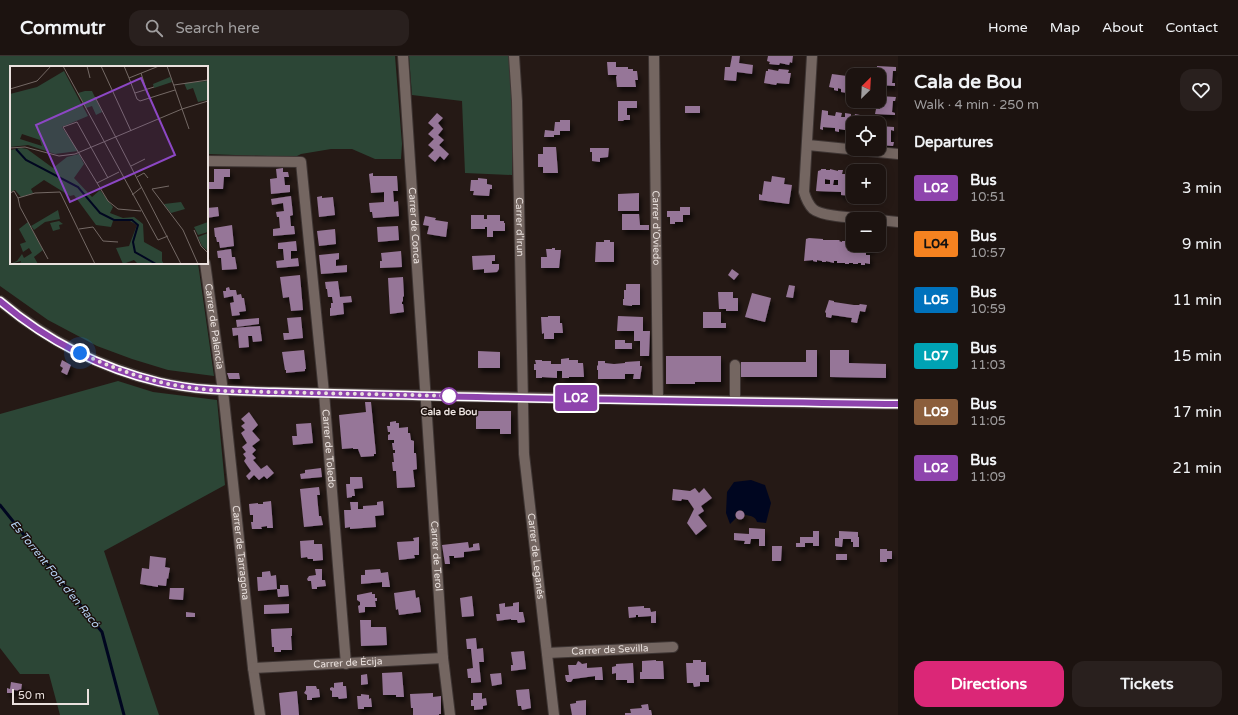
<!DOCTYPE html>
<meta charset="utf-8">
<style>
:root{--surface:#1c1310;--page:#29201e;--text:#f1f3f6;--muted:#a09e9f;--line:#3a3230;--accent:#db2777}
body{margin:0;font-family:"Varela Round",sans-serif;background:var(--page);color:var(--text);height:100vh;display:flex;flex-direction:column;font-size:15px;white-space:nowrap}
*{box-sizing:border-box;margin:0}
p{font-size:13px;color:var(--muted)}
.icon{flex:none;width:22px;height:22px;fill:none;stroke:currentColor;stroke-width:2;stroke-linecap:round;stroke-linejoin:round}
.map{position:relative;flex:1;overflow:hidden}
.sheet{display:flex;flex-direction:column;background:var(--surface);width:340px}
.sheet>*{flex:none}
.badge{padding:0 8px;border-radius:3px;font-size:14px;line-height:26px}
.needle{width:26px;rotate:24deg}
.controls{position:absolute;left:846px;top:12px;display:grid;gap:8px}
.controls a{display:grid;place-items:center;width:40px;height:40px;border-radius:8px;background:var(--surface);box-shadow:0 2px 10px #0003,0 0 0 1px var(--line);font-size:20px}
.scale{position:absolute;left:12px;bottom:10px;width:77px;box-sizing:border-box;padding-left:4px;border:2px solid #eae1de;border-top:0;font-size:11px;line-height:14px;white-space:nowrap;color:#eae1de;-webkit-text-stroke:3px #1b100c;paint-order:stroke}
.you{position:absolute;width:20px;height:20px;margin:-10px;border:3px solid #fff;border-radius:50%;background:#1a73e8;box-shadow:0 0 0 6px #1a73e833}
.map>.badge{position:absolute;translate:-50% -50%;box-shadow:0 0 0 2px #fff}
h2{padding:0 16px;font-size:15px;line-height:36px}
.round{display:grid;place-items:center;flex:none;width:42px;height:42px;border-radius:12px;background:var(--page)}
.head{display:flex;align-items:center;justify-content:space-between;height:68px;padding:0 16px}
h1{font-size:19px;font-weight:700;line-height:30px}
.cta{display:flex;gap:8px;margin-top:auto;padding:8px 16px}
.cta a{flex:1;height:46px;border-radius:12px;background:var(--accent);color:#fff;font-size:16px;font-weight:700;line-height:46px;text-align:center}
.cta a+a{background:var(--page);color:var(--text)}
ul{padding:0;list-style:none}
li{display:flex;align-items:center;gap:12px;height:56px;padding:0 16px}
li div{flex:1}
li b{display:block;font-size:15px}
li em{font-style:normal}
li .badge{min-width:44px;font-weight:700;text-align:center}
header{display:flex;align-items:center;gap:24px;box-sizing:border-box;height:56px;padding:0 20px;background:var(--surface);border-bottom:1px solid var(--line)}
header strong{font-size:19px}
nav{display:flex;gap:22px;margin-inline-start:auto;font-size:14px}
.search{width:280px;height:36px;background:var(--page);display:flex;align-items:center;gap:10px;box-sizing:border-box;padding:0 14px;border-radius:12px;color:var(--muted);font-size:15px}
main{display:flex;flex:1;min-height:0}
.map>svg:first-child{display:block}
.green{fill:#2c4636}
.water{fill:#000620}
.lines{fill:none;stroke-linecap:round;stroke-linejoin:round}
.stream{stroke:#000620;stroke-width:3}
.building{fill:#967698;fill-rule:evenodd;filter:url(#shadow)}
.minor-casing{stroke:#3e3533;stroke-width:12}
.minor{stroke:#746661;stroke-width:10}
.line-casing{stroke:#fff;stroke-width:9}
.line{stroke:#8e44ad;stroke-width:6}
.walk{stroke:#eae1de;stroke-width:4;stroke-dasharray:0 7.2}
.stop-dot{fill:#fff;stroke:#8e44ad;stroke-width:2}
.labels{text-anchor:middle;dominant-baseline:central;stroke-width:3;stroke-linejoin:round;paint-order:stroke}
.street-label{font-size:10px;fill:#eae1de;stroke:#1b100c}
.stop-label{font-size:10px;font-weight:bold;fill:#eae1de;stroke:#1b100c}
.water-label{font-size:11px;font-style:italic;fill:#b7d4f6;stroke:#1b100c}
.inset-river{fill:none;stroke:#000620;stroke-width:2}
.inset-road{fill:none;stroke:#746965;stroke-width:1}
.view{fill:#8c47c4;fill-opacity:0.15;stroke:#8c47c4;stroke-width:2}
.inset-edge{fill:none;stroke:#eae1de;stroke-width:2}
</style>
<header>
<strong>Commutr</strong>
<div class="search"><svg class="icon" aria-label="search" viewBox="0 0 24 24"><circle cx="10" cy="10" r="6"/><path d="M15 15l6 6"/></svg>Search here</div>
<nav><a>Home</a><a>Map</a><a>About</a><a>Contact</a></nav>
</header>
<main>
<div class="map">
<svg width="898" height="659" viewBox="0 0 898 659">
<defs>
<filter id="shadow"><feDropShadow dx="2.5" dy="4.5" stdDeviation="2" flood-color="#0009"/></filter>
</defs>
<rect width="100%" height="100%" fill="#251915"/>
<path class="green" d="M0 0H395L402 88 401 103H375L352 93H331L301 98 295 101 207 98V11H11V207H198L214 320 168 314 132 303 97 290 48 264 0 230Z
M409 0H512V119L465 117 462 45 412 39Z
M118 325 153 336 217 344 225 429 104 495 159 659H60L49 618H20L0 592V358Z"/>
<path class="water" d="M751 424 765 429 771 447 766 467 757 466C755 460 751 460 745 459L743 455 740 454 736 456 735 459 736 462 730 468 726 457 727 436 734 426Z"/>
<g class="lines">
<path class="stream" d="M0 449 102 576 124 659"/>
</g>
<path class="building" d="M732 0H740L739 7 753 9 752 18 737 16 736 25 724 24 725 11H730Z
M768 0H793L792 7 790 6 789 9 780 7 779 9 769 8 770 6 767 5Z
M607 6H616V11H628V13H633V15H637L638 24H635L636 31H617L616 21 617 19H608Z
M877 10 896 11V15H893L892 27H895V30L879 29 880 15H877Z
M768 13 778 15 779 13 789 14 788 17H791L789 28 777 27 776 29 764 27 766 15H768Z
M832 18 847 20 850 21 851 24 847 37 841 36V33L838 32V35L834 34V32L829 31Z
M879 40 896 41 895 45H893L892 56 895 57V59L875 58 876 53H880Z
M618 45H637V52H627V59H630V64H623L624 65H618Z
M685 50H700V57H685Z
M822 54 828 55V59L835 60 836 56 842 57 841 61H845V57L851 58V62H854L855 58 860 59 859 67H853V75L849 74V77H845V74L839 73V76L835 75V72L823 71V74L820 73Z
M437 57 443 62 438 67 443 73 438 79 444 84 439 89 449 98 444 104 440 100 435 106 428 100 434 94 428 89 434 83 428 78 434 72 428 67Z
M560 64H570V75H560V79H554V81H544L545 74 554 75 555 66H560Z
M879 70 894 71V75L891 74V86H894L893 90 879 89Z
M543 91H556L558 117H543V111H538V98H543Z
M590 92H609L608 101 600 102V106L592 105V96H590Z
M283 112V116H288L289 121H284L285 129H290V136L271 138 270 123 277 122 276 113Z
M214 113H230V121H224L223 133H207L208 126H214Z
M821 113H826V114H830V113L838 115V114H843L842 118H846L847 117 853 119V140L841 139V136L816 135 818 115 821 114ZM825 123 830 124V128H825ZM834 124H838V129H833Z
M373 117V120H397L398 135H393L394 146 398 145 399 160 373 162 372 156H370L369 147 384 146V136L371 137 369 118Z
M772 120 785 122 784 128 792 129 789 148 759 144V138L762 139 764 125 771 126Z
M478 122 487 123V128L492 129V133H490L489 140 473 139 474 135H470L471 124H478Z
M639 137V155H618V138Z
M291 140 293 159 290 160 291 170H294L295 178 273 180V173L280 172 279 161H277L276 156 284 155 283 147 272 149 271 143Z
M322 140V142L333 141 335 159 319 161 317 141Z
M218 151 219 160 207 162V152Z
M680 151H690V159H683V166H675V168H670V161H667V155H680Z
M622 158H639L640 169H649V174H622Z
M471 159H484V163H487V159H500V165H504V167H505V175H493V181H487V171H485V173H471Z
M425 160 436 162 435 164 448 166 446 181 427 178 429 170 423 169Z
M232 169 234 190 220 192 219 186H217L216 181H215L214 172Z
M398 170 399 184 378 186 377 171Z
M335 173 336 188 319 190 317 175Z
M809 182 823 183V184H840L839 185 842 186V185H847V186L853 185V189H872V194H866V199H870V208L865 207V209H861V207H858V208H853V207H849V208H845V207H837V205H834V207L826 205V206H822V205L817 204V206L813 205V204L804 205 806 183Z
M604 184H610V186H614V206H595L596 186H604Z
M296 185 297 195H291V203L298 202 299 210 277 212 276 205 284 204 283 193H278V187Z
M552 192H555V194H561L559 212H541V201H547L546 193H552Z
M231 193 232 201H235L237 213 222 214 221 202H218L217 195Z
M401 195 402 211 380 212V205H382L381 197Z
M339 197V203L336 204V210L347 209V216L321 218 319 199Z
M495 199V205H492V208H499V213L497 216 484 217V213L473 214 472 200Z
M732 213 739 218 734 224 728 219Z
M300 219 303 254 291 255 289 241 283 242 280 221Z
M403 221 404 240 403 241V245L402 246V248H403L404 256 390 258 388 222Z
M338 225 340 241 351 240 352 246 343 247 344 258 330 260V252H331V247H333L332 241H328L327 233H326L325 226Z
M626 228H640V249H632V250L623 249V243H624V234H626Z
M789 229 795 230 793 242 786 241Z
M229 231 230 234H236L237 239 241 238 242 242H244L246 255 239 256 240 259 232 260 230 247 234 246 233 240 224 242 223 235H226V232Z
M718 236H733V242H738V255H726V253H719Z
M752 237 771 242 765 266 745 261Z
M829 244 834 245V246L854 249H859L860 248 867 249 865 256 860 255 857 267 851 266 852 262 832 259 831 262 826 261V257L825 256Z
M703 256H721V267H726V272H703Z
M548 260H560V267H562L563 277H554V283H544V277L542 278 541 261H548Z
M618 260 643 261V275H650L649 300H640V285H634V275H617Z
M301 261 303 282 284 284 283 277H289L287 262Z
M259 262V268L237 271 236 264Z
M260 270 262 285 253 286 252 280H248L249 291 239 292 238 279 233 280 232 272Z
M615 284H625V287H632V293H615Z
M304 294 306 313H305V315L286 317V314H285L282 296Z
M806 294H817V321H741V306H806Z
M830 294H849V307L886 308V322L830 321Z
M478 295 500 296V312H478Z
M666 300H721V326H695V328H666Z
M569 302V304H578V307H583L584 321H569V322H562V315H557V322L542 321V322H536V314H534V308H536L535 304H542V305H551V308H561V303Z
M62 304 71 309 67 319 61 316 63 312 60 310Z
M598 305H605V307L614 308 625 307V306L640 305V310H642L640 323H633L634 318H625V323H598V314H597V310L598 309Z
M227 317H239L240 323H229Z
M365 346H371L376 398H374V400L361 401 358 393H353V392L342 393 339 359 366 356Z
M476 355H511V378H500V373H476Z
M249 356 258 369 252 375 260 384 252 390 256 394 252 398 256 402 253 404 261 413 267 409 274 417 267 423 264 420 259 424 254 419 249 424 246 420 251 415 244 405 246 402 243 398 246 396 242 391 247 387 241 377 245 374 241 370 245 367 241 363Z
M396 365V367H399V372L408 371V377H410L411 384 414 385V397H416L417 413 413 414 415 431 397 432 396 415H393L392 406H394L393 397H395V394H393L392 387H394V384H388V379L390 378V376H388L387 370H390V366Z
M311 367 313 387 293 389 292 380H297L296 368Z
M321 412 322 421 301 423 300 418 305 417V414Z
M350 421H362L363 432 354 433 355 440H352V441L347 442 346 428H350Z
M319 431 320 439H317L319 460H321L323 469 304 471 300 433Z
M695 432 699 437 704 432 712 442 701 450 704 455 698 459 707 470 696 479 687 467 694 453 688 444 682 443 681 445 672 444 673 433 690 435Z
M271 445 273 472H267V470L261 471 262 473H252L251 466H253V459H250L249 448 258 447V448H263V446Z
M383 445 384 459 375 460 376 471 350 473V471L345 472 344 454H351L350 446H358V453H363V450L377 449V446Z
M735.5 459a4.5 4.5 0 1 1 9 0a4.5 4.5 0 1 1-9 0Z
M749 472 765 473V490H759V483H751L750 488H744L745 485 734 484V477L749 478Z
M813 475H819V490H813V487H805V491H796V487H800V481H813Z
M839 475 858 476V481H859V491H853V486H851V483H843L842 491 835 490V482H839Z
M419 481V499H414L415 502 399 504 397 486 414 485 413 482Z
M314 484V488H322L323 504 313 505V503H308L307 501 301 502 300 485Z
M468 486 469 492 473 491V488L479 487 480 494 464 496V501L454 502V500H449L450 508H445L442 489Z
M772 490H782L781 505H772Z
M880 493H887V495H892V503H887V506H880Z
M836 498H847V504H836Z
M150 500 166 502 165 511 170 512 168 523 167 522 166 530 158 529V531L140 528 142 512 149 513Z
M315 513H322V524H325L326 530 317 531V533H312L311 525H308L307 523 309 520 316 519Z
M380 513 381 517 388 516 390 531H382V526L361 528V519H365V514Z
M270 515 271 520 276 519 277 533 258 535 257 521H262V516Z
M280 529H288L289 540 278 541 277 533H280Z
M170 532H184L183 544 169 543Z
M415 534 416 542 419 541 421 556 399 559 398 553 396 554 394 537Z
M372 536V538H375V542H377V545H375L376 551H365V556L359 557 358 550 360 549V546L357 544V539Z
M472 540 474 560 462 561 460 542Z
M519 546V556H523L525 566 518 567 517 564H511V563L497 565 496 558H500L499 548 505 547V551L513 550V547Z
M289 548V557L264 558V549Z
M644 550V552H650L651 556 656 555V567H651V560L638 561V559H636V561L629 562 628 551Z
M186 556 195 557V561H186Z
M360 564H371V571H386L387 589 361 590Z
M292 572V580H291L292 594H281V596H274V591H272L271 573Z
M476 582 477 593 483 592 484 606H479L481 626 471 627V622H468L467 613 473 612 471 593H467L466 583Z
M524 595 526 613 511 615V609H513L511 596Z
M656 604V605H663L664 623H640V616H642V605Z
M693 604H701V606H706V619H709V626H700V630L694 631 693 627H687L686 607H693Z
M578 605 580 606 582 608 587 607V612L602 611 603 624H595V620L573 623 571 626H567V625H566L565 619H569L568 609H576Z
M633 607 634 627H627V624H616V617L612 618V611L616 610V608Z
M402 616 404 641H396V639H383L382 617Z
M501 617 502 628 492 630 490 618Z
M367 618 368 628 361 629V619Z
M11 626 22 628 21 635 14 634 13 637H7V632L10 633Z
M343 626V630H346L347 642 339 643 338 641H332V635L330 634V632L332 631 334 632V627Z
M306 630H316L317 633H319L320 641 312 642V644H307V639L304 637 306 634Z
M529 633 531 652 522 654 521 650H518L516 634Z
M297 635 299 659H281L279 637Z
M433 637V641L441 640V658H439V659H413V652H411L410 638Z
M473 637H482V643L486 642 487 649 483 650V653L474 654V650H471V644H473Z
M361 638 369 639V643L371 642 372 651H364V653H358L357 640H361Z
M586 644V659H572L570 648 576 647V645Z
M648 648 649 654H651L652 659H625V657H631L630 653 642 652 641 649Z"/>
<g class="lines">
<defs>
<g id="minor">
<path id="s1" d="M403 0 443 602 450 659"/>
<path id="s2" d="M514 0 517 45 524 398 554 659"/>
<path id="s3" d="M654 0 658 344"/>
<path d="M812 0 804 136C806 143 808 148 813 153 822 161 859 162 873 163"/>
<path d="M808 89 898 98"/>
<path id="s4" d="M207 105 301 106 324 337 346 608"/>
<path d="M879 164 898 166"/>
<path id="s5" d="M205 207 223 335 253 612 260 659"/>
<path d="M0 245C46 283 101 312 159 326 197 335 236 335 274 336 316 337 357 338 399 339 565 343 732 345 898 348"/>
<path d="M735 309V345"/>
<path id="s6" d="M547 597 673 591"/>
<path id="s7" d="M253 612 443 602"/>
</g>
</defs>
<use href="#minor" class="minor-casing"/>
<use href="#minor" class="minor"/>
</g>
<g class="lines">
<defs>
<path id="line" d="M0 245C46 284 101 312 159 326 197 335 236 335 274 336 314 337 354 338 394 339 562 344 730 345 898 348"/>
</defs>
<use href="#line" class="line-casing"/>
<use href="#line" class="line"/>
<path class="walk" d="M80 297C113 312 149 326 186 331 198 333 211 334 223 335L454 340H449"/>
</g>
<circle class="stop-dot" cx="449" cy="340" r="8"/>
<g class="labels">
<g class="street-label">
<text stroke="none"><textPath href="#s1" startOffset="170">Carrer de Conca</textPath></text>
<text stroke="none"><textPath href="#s2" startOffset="171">Carrer d'Irun</textPath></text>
<text stroke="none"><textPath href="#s3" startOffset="172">Carrer d'Oviedo</textPath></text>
<text stroke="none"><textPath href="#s5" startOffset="64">Carrer de Palencia</textPath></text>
<text stroke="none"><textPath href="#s4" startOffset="382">Carrer de Toledo</textPath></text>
<text stroke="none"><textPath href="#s5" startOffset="292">Carrer de Tarragona</textPath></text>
<text stroke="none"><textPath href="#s1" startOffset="501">Carrer de Terol</textPath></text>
<text stroke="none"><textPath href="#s2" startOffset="501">Carrer de Leganés</textPath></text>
<text stroke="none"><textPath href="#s6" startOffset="63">Carrer de Sevilla</textPath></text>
<text stroke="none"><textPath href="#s7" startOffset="95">Carrer de Écija</textPath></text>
</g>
<g class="stop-label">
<text x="449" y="356">Cala de Bou</text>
</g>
<g class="water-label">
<text transform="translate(55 518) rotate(51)">Es Torrent Font d'en Racó</text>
</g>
</g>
<g transform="translate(10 10)">
<rect width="198" height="198" fill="#251915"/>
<path d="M54 5 78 50 52 61 68 85 45 88 18 79 0 81V28L27 21ZM12 68 30 74 32 80 10 73ZM160 11 162 16 144 22 143 18ZM198 15V34L188 36 183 22 177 24 174 17ZM75 25H82L92 46 86 49 82 40 76 42 68 27ZM11 82 17 83 43 102 57 91 69 88 74 98 64 112 82 131 90 124 103 141 100 147 113 152 124 151 133 158 134 176 152 186V195L154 198H128L124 194 113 198 106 182 119 180 127 159 120 155H103L101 161 86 159 64 129 60 130 34 114 21 123 23 127 11 131 5 124 0 126V84ZM171 136 175 143 161 147 154 138ZM48 144 50 153 35 156 24 164 21 160ZM49 155 53 158 49 159 50 163 43 165 40 157ZM18 156 33 184 24 191 28 198H10L11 195 0 198 7 195 12 188 14 192 22 187 19 182 13 186 10 178 16 176 9 163ZM198 156V166L188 169 184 161ZM198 167V185L192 180 188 171Z" fill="#2c4636" fill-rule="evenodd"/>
<path class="inset-river" d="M6 83 16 94 68 121 90 147 104 154H122L128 159 123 176 125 186 146 198"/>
<path class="inset-road" d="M53 0 148 174 158 170M77 0 80 12M91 0 121 65M114 0 119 12M149 0 119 12 127 33 130 35 165 24M157 0 179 63M131 7 136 23M164 19 198 14M0 23 27 15 41 0M125 27 144 21M85 31 171 198M0 82 15 81 49 90 65 88 172 43 198 35M121 100 135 93M127 111 134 107 138 112M98 112 67 56 53 61 98 135 108 143 131 145M87 117 109 106M159 120 142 123 173 164 188 198M0 127 4 125 8 132 25 127 50 126 85 198M122 129 132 121M8 132 10 141 38 193M69 163 83 161 93 175 108 176M184 164 191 180 198 187"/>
<path class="view" d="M131 12 165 89 60 136 26 59Z"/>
<rect width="198" height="198" class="inset-edge"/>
</g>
</svg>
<div class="controls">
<a><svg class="needle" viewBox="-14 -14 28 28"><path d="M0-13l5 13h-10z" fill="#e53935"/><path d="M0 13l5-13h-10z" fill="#a09e9f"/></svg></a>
<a><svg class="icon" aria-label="locate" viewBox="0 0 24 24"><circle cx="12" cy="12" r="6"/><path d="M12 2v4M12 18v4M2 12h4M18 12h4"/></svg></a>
<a>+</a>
<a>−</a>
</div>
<div class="scale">50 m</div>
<div class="you" style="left:80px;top:297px"></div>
<b class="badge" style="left:576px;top:342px;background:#8e44ad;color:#fff">L02</b>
</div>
<section class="sheet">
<div class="head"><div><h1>Cala de Bou</h1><p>Walk · 4 min · 250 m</p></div><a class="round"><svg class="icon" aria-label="heart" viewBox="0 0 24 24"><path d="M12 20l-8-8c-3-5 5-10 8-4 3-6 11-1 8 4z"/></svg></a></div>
<h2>Departures</h2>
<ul>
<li><span class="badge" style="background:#8e44ad;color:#fff">L02</span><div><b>Bus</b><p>10:51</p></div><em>3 min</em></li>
<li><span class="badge" style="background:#f58220;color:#111">L04</span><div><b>Bus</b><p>10:57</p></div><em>9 min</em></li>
<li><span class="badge" style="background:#0072bc;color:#fff">L05</span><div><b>Bus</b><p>10:59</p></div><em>11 min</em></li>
<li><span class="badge" style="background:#00a3b4;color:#fff">L07</span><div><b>Bus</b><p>11:03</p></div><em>15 min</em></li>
<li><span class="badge" style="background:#8b5e3c;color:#fff">L09</span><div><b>Bus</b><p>11:05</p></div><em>17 min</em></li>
<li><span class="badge" style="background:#8e44ad;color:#fff">L02</span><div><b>Bus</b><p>11:09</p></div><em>21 min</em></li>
</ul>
<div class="cta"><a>Directions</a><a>Tickets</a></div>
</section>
</main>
